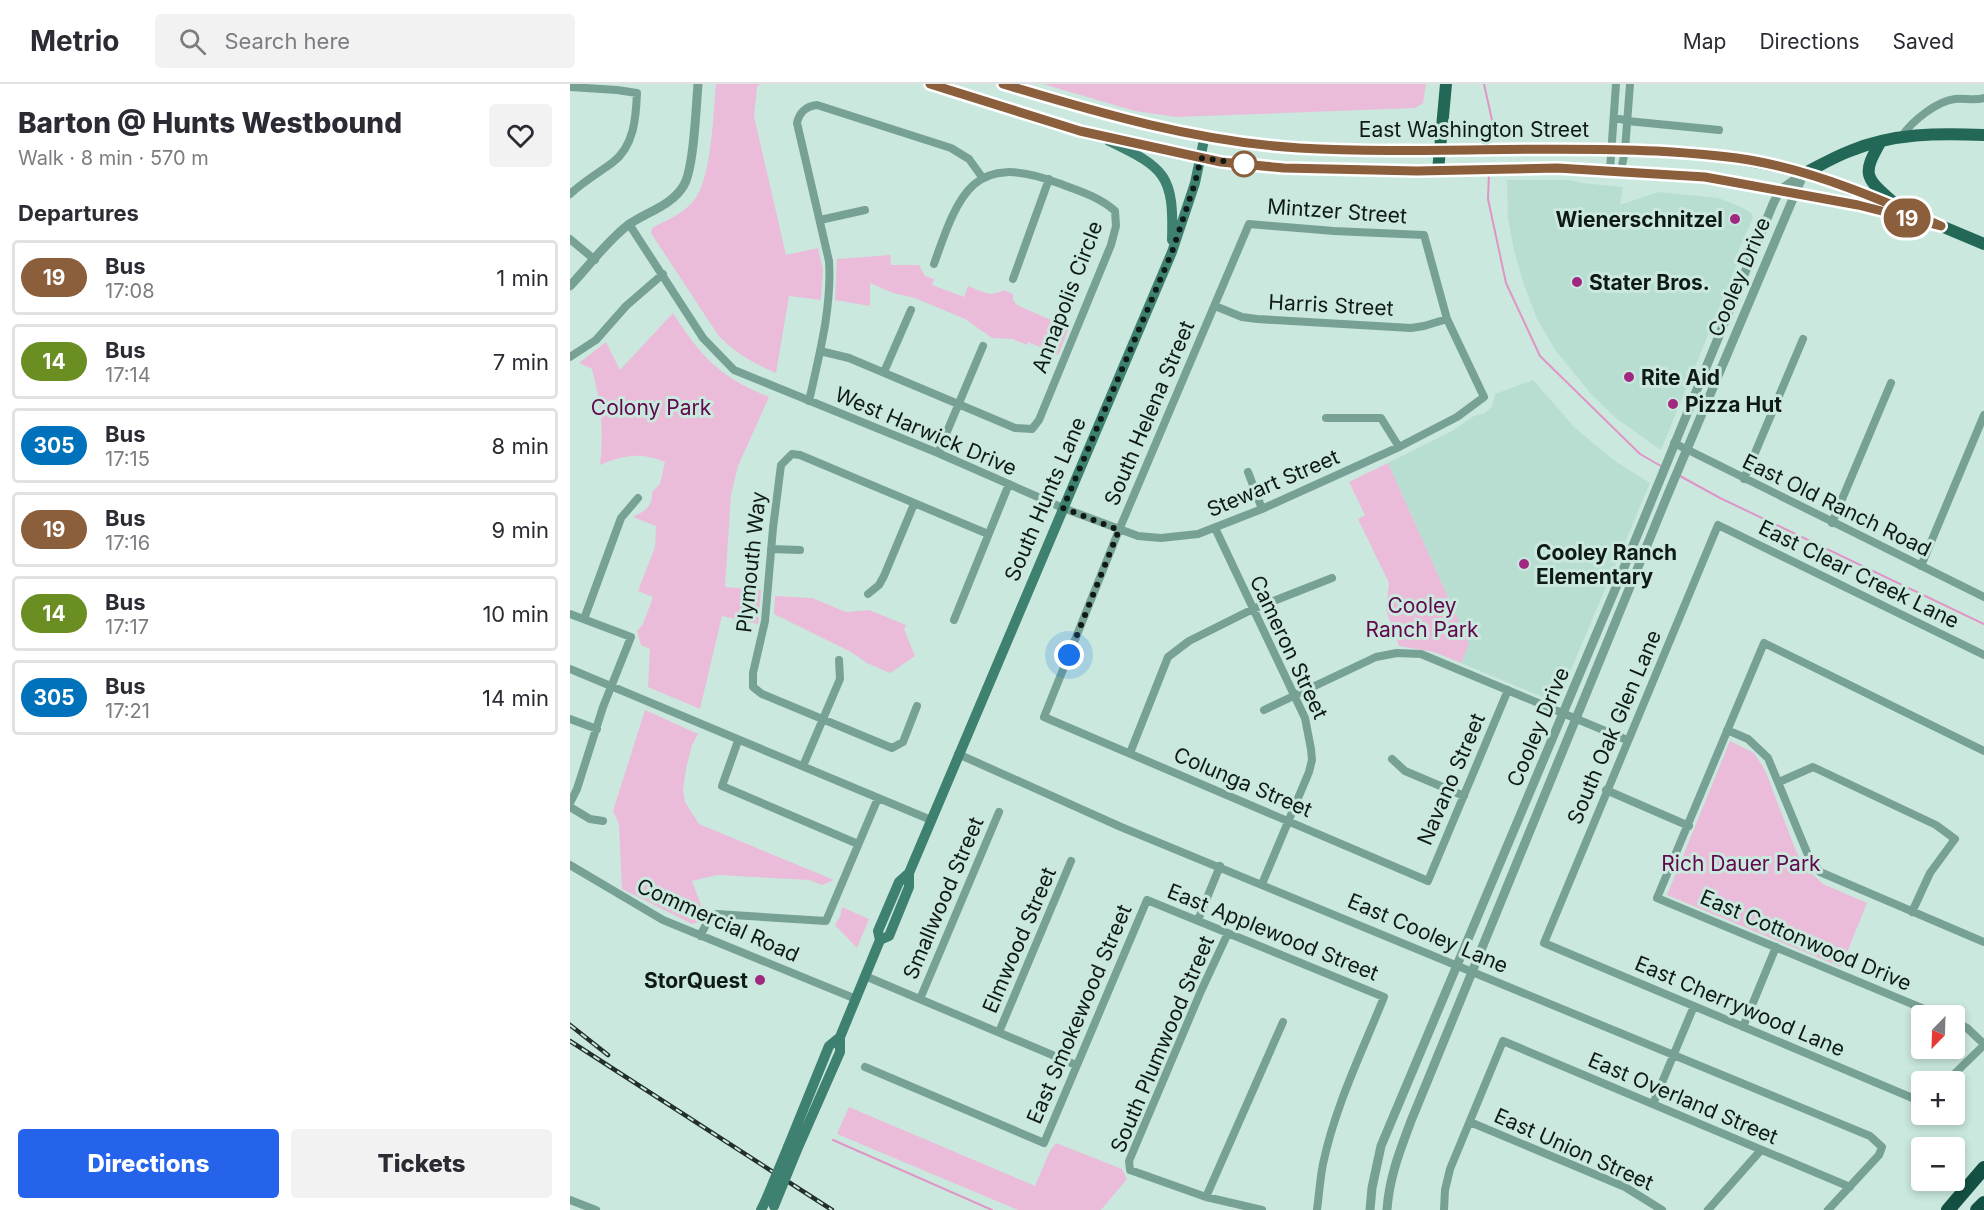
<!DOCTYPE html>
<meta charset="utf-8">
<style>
:root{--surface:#fff;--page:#f2f2f3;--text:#2b2b33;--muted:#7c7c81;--line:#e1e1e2;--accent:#2563eb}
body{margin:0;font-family:Inter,sans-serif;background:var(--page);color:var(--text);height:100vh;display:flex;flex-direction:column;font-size:22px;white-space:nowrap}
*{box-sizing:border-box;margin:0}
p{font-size:20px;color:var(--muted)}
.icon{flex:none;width:33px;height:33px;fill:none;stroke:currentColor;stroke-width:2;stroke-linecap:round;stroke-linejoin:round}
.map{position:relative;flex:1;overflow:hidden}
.sheet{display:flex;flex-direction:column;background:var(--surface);width:570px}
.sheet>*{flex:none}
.badge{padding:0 12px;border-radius:20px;font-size:21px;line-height:39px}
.needle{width:39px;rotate:203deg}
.fabs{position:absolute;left:1341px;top:921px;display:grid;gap:12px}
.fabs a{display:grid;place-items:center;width:54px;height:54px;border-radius:6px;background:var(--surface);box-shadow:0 3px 9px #0003;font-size:30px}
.you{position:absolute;width:30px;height:30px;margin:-15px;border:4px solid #fff;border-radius:50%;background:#1a73e8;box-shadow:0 0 0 9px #1a73e833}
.map>.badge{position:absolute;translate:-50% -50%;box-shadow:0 0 0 3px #fff}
h2{padding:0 18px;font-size:22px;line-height:54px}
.round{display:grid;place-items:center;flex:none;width:63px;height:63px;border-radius:6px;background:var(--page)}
.headline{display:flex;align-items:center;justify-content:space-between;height:102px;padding:0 18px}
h1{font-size:28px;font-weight:800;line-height:45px}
.primary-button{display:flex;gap:12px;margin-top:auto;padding:12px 18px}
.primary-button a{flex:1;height:69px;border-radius:6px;background:var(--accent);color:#fff;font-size:24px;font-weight:800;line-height:69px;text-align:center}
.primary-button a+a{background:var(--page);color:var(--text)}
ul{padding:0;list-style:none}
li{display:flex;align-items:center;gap:18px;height:75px;margin:0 12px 9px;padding:0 6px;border:3px solid var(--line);border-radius:6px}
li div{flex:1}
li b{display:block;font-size:22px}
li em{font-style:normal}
li .badge{min-width:66px;font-weight:700;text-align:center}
header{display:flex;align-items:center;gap:36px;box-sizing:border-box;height:84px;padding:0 30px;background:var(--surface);border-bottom:2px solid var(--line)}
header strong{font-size:28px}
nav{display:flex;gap:33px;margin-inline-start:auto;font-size:21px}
.search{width:420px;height:54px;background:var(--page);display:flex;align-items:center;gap:15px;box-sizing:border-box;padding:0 21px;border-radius:6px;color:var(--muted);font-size:22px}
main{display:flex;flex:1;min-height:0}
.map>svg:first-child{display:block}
.built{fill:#b8ded2}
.green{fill:#ebbcd9}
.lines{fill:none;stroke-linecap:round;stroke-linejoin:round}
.stream{stroke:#e095c6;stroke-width:2}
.minor{stroke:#77a194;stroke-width:8}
.tertiary{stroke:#77a194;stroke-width:9}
.secondary{stroke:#3f8170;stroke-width:10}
.primary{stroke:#236857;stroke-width:12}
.motorway{stroke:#145043;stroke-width:14}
.rail-casing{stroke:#222f2b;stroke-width:4.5}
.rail{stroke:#cae8de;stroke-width:2;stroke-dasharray:7;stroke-linecap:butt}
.secondary-bridge{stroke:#3f8170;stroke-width:10}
.line-casing{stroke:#fff;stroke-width:14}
.line{stroke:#8b5e3c;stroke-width:9}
.walk{stroke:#0f1a17;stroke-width:6;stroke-dasharray:0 10.8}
.stop-dot{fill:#fff;stroke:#8b5e3c;stroke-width:3}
.poi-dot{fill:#a02881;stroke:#cae8de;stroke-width:2}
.labels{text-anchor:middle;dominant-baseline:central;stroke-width:6;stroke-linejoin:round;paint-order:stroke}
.street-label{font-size:21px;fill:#0f1a17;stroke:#cae8de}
.poi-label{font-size:21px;font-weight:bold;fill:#0f1a17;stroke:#cae8de;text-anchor:start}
.park-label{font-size:21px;fill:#62084d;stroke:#cae8de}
</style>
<header>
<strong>Metrio</strong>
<div class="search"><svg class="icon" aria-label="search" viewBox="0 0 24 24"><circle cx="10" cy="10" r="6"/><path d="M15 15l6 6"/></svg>Search here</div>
<nav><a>Map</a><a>Directions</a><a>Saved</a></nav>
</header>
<main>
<section class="sheet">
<div class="headline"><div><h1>Barton @ Hunts Westbound</h1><p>Walk · 8 min · 570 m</p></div><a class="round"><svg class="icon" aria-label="heart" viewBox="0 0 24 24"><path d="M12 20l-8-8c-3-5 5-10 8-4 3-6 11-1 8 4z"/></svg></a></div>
<h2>Departures</h2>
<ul>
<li><span class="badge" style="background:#8b5e3c;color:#fff">19</span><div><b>Bus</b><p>17:08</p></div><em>1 min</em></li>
<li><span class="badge" style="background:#6b8e23;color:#fff">14</span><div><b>Bus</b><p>17:14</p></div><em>7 min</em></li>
<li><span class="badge" style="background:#0072bc;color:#fff">305</span><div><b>Bus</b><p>17:15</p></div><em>8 min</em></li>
<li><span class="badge" style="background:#8b5e3c;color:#fff">19</span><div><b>Bus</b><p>17:16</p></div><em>9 min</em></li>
<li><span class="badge" style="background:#6b8e23;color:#fff">14</span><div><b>Bus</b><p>17:17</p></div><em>10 min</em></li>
<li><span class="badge" style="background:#0072bc;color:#fff">305</span><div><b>Bus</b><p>17:21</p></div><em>14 min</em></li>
</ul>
<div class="primary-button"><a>Directions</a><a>Tickets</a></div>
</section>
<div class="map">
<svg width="1414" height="1126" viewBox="0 0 1414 1126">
<rect width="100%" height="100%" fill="#cae8de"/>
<path class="built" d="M937 96H999L1012 99 1053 103 1050 121 1088 108 1148 114 1171 123 1181 129 1183 134 1163 179 1167 180 1091 366 1047 335 1021 310 986 267 967 235 953 198 944 166 938 135Z
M963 296 1005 344 1045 377 1080 399 989 614 982 617 891 579 899 560 818 379 882 347 904 332 915 329 922 322 925 310Z"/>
<path class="green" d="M146 0H190L187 3 184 32 216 171 248 164 253 185 251 216 219 212 206 289C183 279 165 269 148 251L81 149 82 144C97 136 115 129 125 115 142 91 143 30 146 0Z
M473 0H856L853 19 845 24 606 33 565 27Z
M320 171 321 181H349L355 192 364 195 362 201 394 213 398 202C411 207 421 214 433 206L443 210V216L447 221 499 244 488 271 458 258 457 261 442 255 422 254 395 235 345 214 323 209 300 199V222L265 216 267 175Z
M103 229C132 274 150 293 199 313L168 382 161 411 155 503 191 506 188 540 152 532 130 625 78 603 80 565 71 561 67 547 73 540 83 513 68 507 85 463 86 442 63 433C75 427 83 423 82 408L90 400 95 378C70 368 54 371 30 381 34 343 31 321 22 285L9 279 36 258 50 286Z
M818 379 899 560 891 579 864 568 829 562 816 526 819 499 788 435 795 431 779 398Z
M205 512 242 514 276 528 299 526 336 541 334 545 345 572 320 589 297 579 281 568 204 530Z
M75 626 128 650 122 661 116 685 113 706 115 718 129 740 264 796 252 801 239 796 147 791 122 797 131 821 136 827 129 838 122 840 52 805 49 740 43 727Z
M1160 657 1184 669 1195 686 1226 767 1234 782 1253 800 1297 819 1271 883 1097 811Z
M272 823 299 835 287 864 265 841 270 833Z
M279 1023 465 1102 480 1067 486 1059 552 1085 557 1095 531 1126H448L267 1050Z"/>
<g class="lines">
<path class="stream" d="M914 0 922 36 921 62
M919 89 918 115 936 199 970 272 1070 370 1091 382
M1110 392 1150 414 1414 540
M263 1056 422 1126"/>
<path class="minor" d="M0 3 47 6 67 9C66 34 64 63 42 79 28 89 13 98 0 110
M1044 33 1057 37 1149 46
M1332 52C1342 37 1367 17 1385 15 1395 14 1405 17 1414 14
M1040 86 1046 0
M1051 87 1055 66 1060 0
M250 136 295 126
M59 140 133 254 164 286 368 369 493 424 568 452 591 454 628 450 692 425 829 363 887 333 914 313 877 235 854 151 764 147 679 140 549 446 474 633 858 797 938 606
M0 155 25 176
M443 195 479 95
M645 222 672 233 687 235 841 244 854 242 877 235
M250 267 279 274 445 344 462 345 469 336 541 161 546 142 545 127C530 113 507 106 488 99 403 67 389 109 364 180
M0 273 26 256 56 222 93 190
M314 288 341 226
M239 317C249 272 262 224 259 177L227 39C229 29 236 22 247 21L381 64 399 75 412 93
M756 334H811L829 363
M1104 359 1414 513
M368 369 413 262
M678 388 692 425
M1174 395 1233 255
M1262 439 1321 299
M645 444 735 634 741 665 742 676 739 688 692 800
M201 465 230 466
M1351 482 1414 331
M298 510 309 501 314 492 344 420
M0 530 61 553 33 623 7 705 0 719
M14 535 51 434 68 414
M384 536 439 400
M0 585 361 736
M347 622 333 658 322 664 192 610 183 603V589L195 537 203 444 211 381 222 370 230 371 418 450
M694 626 806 573 827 569 851 570 1057 656
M0 635 27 645
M1157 646 1178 655 1198 674 1238 771 1250 788 1414 858
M168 657 152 702 288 760
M560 669 598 573 619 557 683 525 762 494
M388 670 551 743 1300 1052 1312 1063 1309 1071 1258 1126
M822 675 835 687 894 712
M233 682 270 595 269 576
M1209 698 1243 683 1366 741 1385 755 1360 789 1342 828
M1036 706 1119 742
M0 723 20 735 33 737
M0 781 93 836 286 915
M628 836 650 782
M658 849 631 907 559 1077 560 1086 636 1113 692 1126
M130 852 138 837 147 830 256 837 308 714
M295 892 506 981
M350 915 429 728
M1371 932 1087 814 1194 559 1414 667
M1384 937 1397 944 1414 960
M1173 943 1206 863
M429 948 501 777
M295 983 474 1059 577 816 814 913C792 968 765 1022 753 1080 750 1095 749 1111 747 1126
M1376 998 1414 961
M1352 1018 974 859 1148 441 1414 571
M1083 1020 1124 922
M900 1038 1055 1103 1092 1126
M636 1113 713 938
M0 1116 26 1126
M874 1126 875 1106 880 1085 933 957 1280 1103
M1138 1126 1191 1066"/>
<path class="tertiary" d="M0 202C19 182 36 158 58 141 76 128 102 122 114 101 124 83 126 23 128 0
M800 1126 802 1104 811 1062 1044 508 1203 120 1210 106 1233 90
M817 1126C819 1094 830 1066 841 1037L1098 410 1233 91"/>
<path class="secondary" d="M539 57C596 84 604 92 602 156
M310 856 319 852 339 803V789
M218 1063 259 962 270 953
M226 1068 270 968V953L310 856 308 847 329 798 339 789 602 168 625 99 635 51
M191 1126 195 1118"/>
<path class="primary" d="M360 0 510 47 651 78 714 84 847 87 987 84 1135 93 1288 121 1371 142
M433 0C529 29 629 59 730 64 813 68 896 65 979 65 1047 65 1118 65 1185 78 1237 87 1286 107 1334 126
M1311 57C1292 90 1294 93 1323 118
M868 87 876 0
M1233 90C1249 82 1264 73 1280 67 1323 49 1368 49 1414 51
M1364 139 1414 160"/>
<path class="motorway" d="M1378 1126 1414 1084
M1407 1126 1414 1119"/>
<defs>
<path id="rail" d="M0 941 38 971
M0 957 262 1126"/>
</defs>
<use href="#rail" class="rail-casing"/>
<use href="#rail" class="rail"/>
<path class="secondary-bridge" d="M195 1118 218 1063
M204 1122 226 1068"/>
</g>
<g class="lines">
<defs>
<path id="line" d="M360 0 510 47 651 78 714 84 847 87 987 84 1135 93 1288 121 1371 142C1312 116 1249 89 1185 77 1152 71 1118 69 1085 67 966 61 847 71 729 64 628 58 529 29 433 0"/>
</defs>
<use href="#line" class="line-casing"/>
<use href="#line" class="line"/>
<path class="walk" d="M499 571 549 446 493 424 602 168 625 99 631 74 674 80"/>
</g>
<circle class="stop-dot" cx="674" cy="80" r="12"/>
<g class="poi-dot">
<circle cx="1165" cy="135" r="6"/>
<circle cx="1007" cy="198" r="6"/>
<circle cx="1059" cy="293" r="6"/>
<circle cx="1103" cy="320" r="6"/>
<circle cx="954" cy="480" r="6"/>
<circle cx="190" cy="896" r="6"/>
</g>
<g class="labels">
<g class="street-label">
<text x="904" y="45">East Washington Street</text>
<text transform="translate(767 127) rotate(4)">Mintzer Street</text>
<text transform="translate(1169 193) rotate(-67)">Cooley Drive</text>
<text transform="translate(497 213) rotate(-69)">Annapolis Circle</text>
<text transform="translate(761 221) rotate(3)">Harris Street</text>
<text transform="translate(579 329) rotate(-67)">South Helena Street</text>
<text transform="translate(356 347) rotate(23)">West Harwick Drive</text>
<text transform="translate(703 399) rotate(-23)">Stewart Street</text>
<text transform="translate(475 415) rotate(-67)">South Hunts Lane</text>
<text transform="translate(1267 421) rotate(26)">East Old Ranch Road</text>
<text transform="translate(181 478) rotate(-84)">Plymouth Way</text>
<text transform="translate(1289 490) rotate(26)">East Clear Creek Lane</text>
<text transform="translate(719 563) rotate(65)">Cameron Street</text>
<text transform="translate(968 643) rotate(-67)">Cooley Drive</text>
<text transform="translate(1044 643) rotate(-67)">South Oak Glen Lane</text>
<text transform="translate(881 695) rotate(-67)">Navano Street</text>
<text transform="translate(673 698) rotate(23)">Colunga Street</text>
<text transform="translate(373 814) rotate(-67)">Smallwood Street</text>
<text transform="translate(148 836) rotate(24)">Commercial Road</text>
<text transform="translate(703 848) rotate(22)">East Applewood Street</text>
<text transform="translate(858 849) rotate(23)">East Cooley Lane</text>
<text transform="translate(449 856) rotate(-67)">Elmwood Street</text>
<text transform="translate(1236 856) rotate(23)">East Cottonwood Drive</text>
<text transform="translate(1170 922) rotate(23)">East Cherrywood Lane</text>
<text transform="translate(509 930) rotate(-67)">East Smokewood Street</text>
<text transform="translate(592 960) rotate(-67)">South Plumwood Street</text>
<text transform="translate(1113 1014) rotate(23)">East Overland Street</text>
<text transform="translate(1004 1065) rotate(24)">East Union Street</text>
</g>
<g class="poi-label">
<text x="1153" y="135" text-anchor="end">Wienerschnitzel</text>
<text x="1019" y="198">Stater Bros.</text>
<text x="1071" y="293">Rite Aid</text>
<text x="1115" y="320">Pizza Hut</text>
<text x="966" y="468">Cooley Ranch<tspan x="966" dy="24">Elementary</tspan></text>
<text x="178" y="896" text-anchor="end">StorQuest</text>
</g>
<g class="park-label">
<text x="81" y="323">Colony Park</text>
<text x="852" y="521">Cooley<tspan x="852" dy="24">Ranch Park</tspan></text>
<text x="1171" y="779">Rich Dauer Park</text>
</g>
</g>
</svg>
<div class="fabs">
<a><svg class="needle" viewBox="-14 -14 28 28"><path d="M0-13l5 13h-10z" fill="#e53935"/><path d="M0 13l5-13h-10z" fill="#7c7c81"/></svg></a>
<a>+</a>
<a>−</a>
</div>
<div class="you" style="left:499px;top:571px"></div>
<b class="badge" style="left:1337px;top:134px;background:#8b5e3c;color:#fff">19</b>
</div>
</main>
